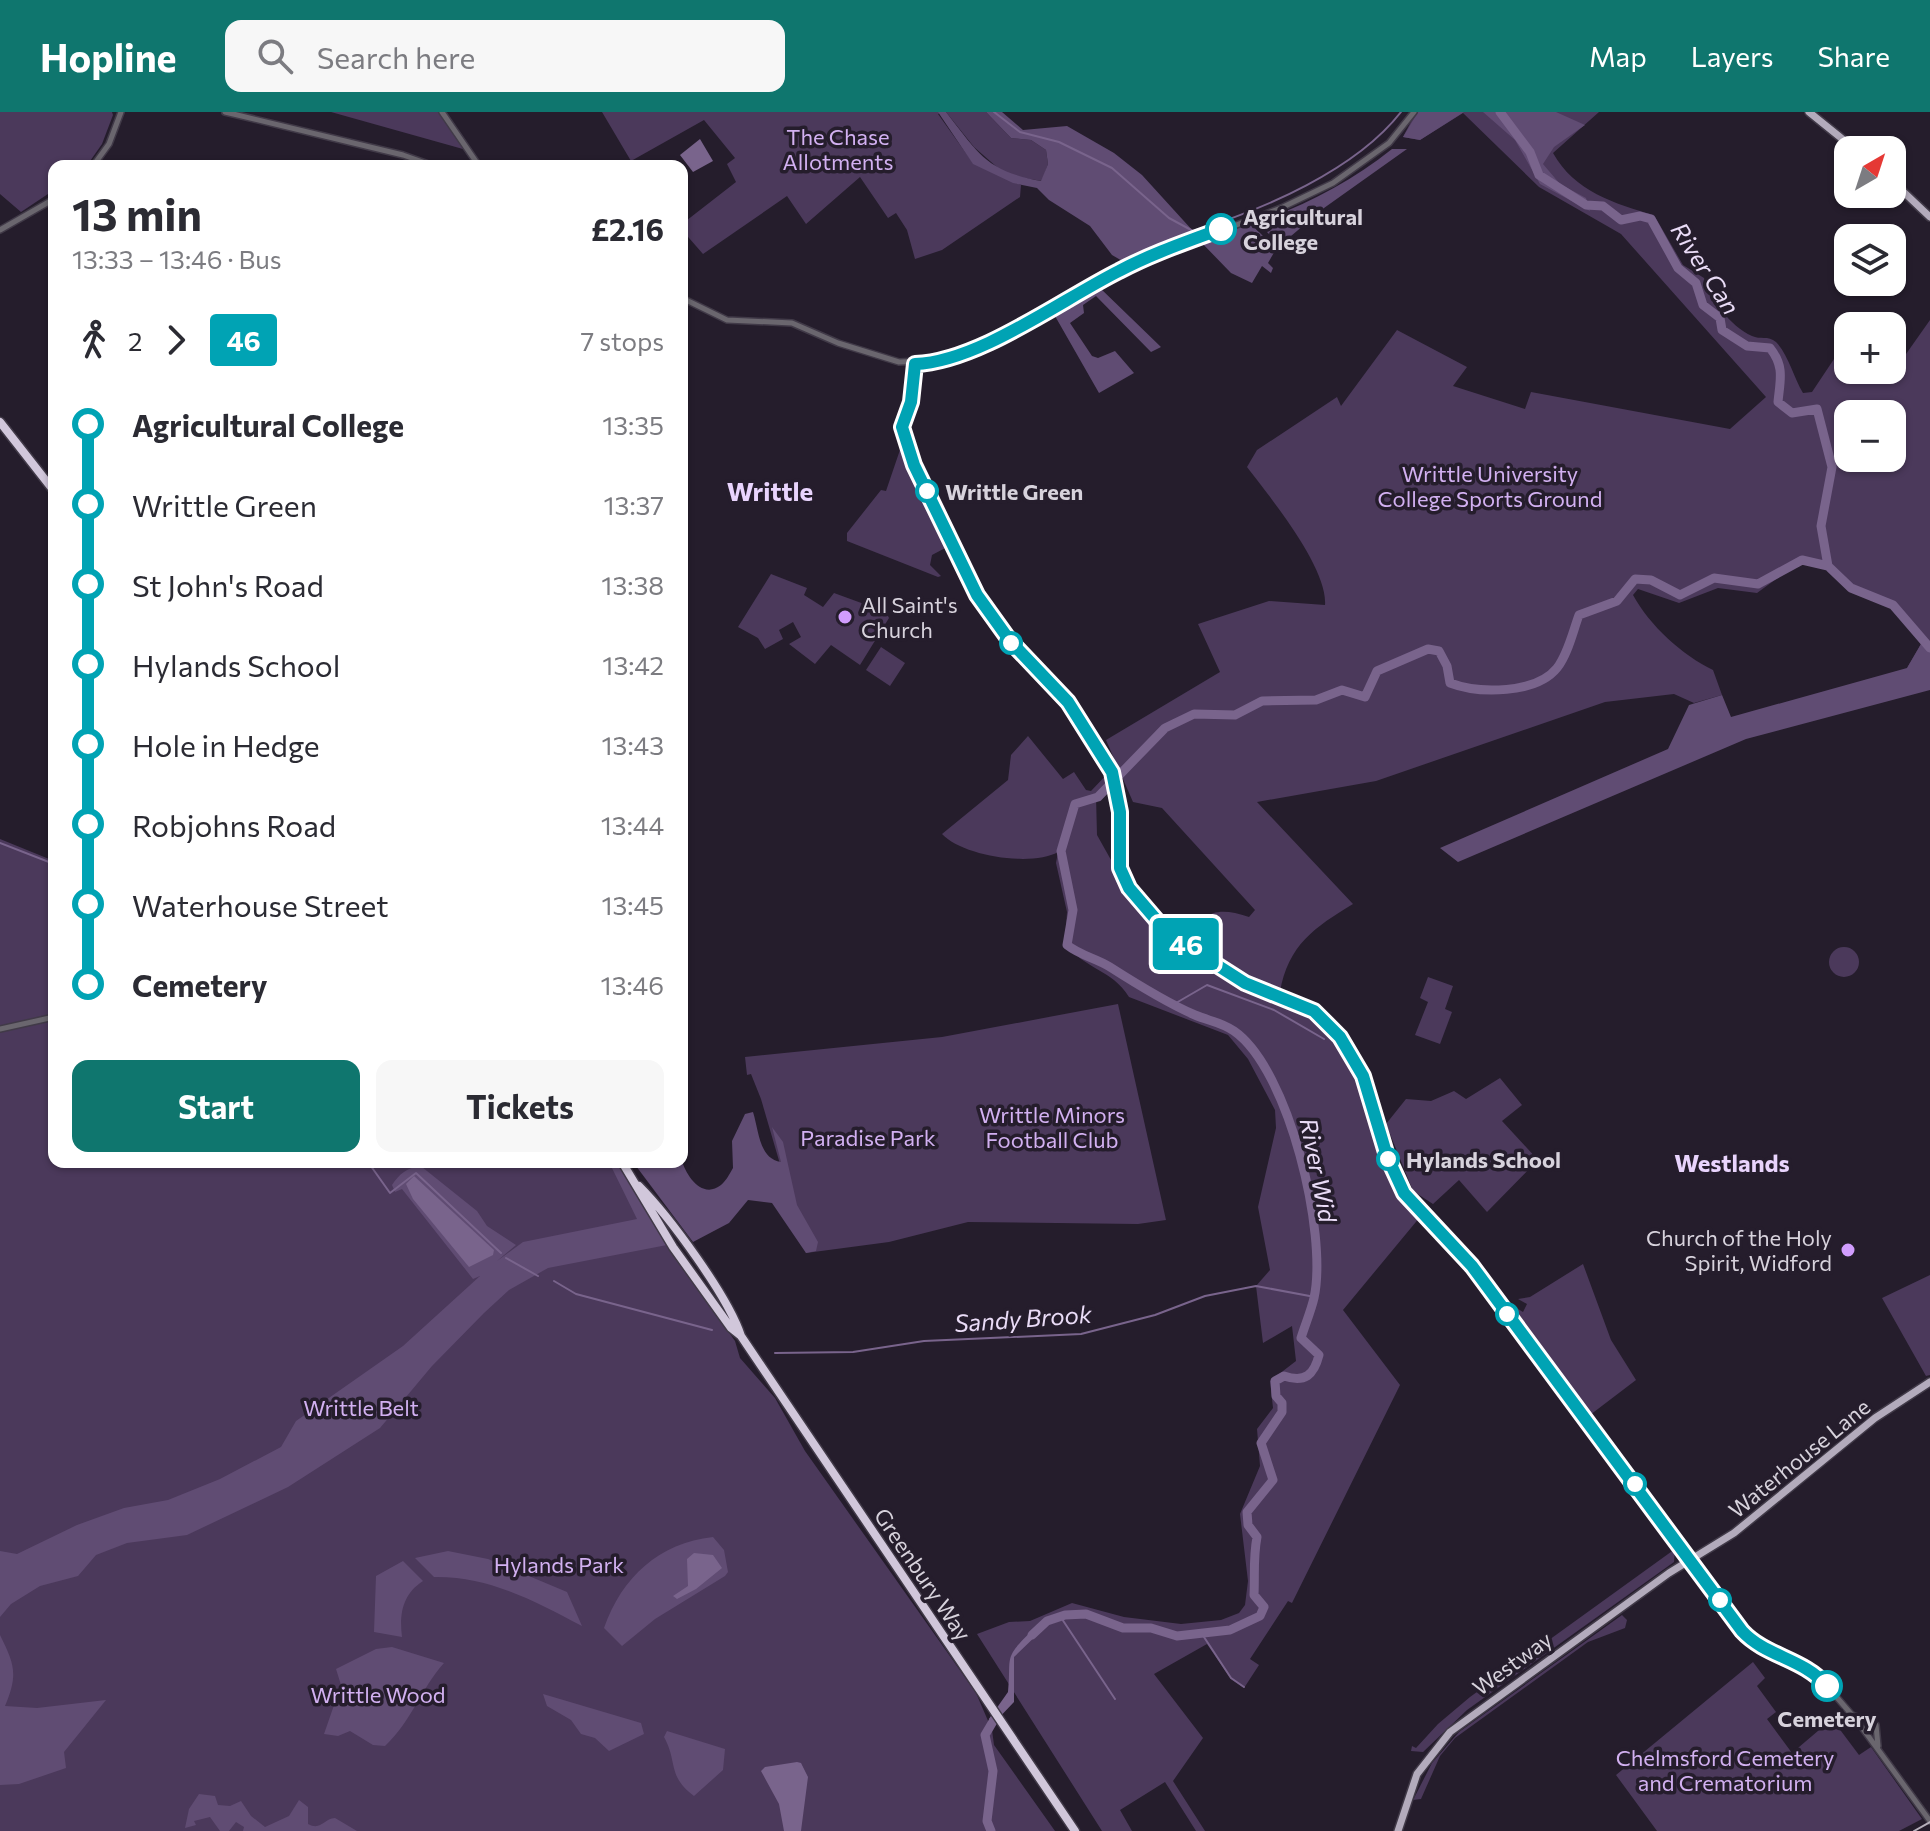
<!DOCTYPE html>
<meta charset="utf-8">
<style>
:root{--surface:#fff;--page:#f7f7f7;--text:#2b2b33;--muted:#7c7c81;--accent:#0f766e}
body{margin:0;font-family:Commissioner,sans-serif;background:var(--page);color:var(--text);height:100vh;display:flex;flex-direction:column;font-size:30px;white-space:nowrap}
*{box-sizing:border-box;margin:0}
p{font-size:26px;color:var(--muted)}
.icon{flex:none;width:44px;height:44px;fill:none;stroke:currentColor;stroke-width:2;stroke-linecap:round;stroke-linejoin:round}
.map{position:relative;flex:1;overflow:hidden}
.sheet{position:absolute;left:48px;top:48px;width:640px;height:1008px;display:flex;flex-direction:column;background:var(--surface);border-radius:16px;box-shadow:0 2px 6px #0004}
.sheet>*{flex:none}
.badge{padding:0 16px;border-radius:6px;font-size:28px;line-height:52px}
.needle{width:52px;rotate:39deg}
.controls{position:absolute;left:1834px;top:24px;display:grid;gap:16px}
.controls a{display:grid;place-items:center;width:72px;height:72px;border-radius:16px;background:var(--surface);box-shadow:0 2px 6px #0004;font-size:40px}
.map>.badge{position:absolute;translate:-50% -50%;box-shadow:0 0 0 4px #fff}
.legs{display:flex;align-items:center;gap:12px;height:88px;padding:0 24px;font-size:26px}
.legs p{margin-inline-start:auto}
.head{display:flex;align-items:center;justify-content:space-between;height:136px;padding:0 24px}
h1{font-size:44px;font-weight:700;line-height:60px}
.action{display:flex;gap:16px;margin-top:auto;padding:16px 24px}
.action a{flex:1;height:92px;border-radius:16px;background:var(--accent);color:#fff;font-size:32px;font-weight:700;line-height:92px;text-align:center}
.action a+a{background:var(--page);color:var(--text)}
ul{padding:0 24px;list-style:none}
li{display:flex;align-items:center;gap:28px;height:80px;font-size:30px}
li i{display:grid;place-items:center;width:12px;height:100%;margin:0 10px;background:currentColor}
li i::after{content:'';width:20px;height:20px;margin:-10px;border:6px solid;border-radius:50%;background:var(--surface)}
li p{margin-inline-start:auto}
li:first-child i{background:linear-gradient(#0000 50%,currentColor 0)}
li:last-child i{background:linear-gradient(currentColor 50%,#0000 0)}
header{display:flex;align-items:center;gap:48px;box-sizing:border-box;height:112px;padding:0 40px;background:var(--accent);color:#fff}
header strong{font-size:38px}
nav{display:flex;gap:44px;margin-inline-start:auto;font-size:28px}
.search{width:560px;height:72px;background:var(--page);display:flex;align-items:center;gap:20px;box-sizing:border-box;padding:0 28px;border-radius:16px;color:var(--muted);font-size:30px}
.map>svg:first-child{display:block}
.green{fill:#4b395b;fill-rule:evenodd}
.forest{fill:#604c73}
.water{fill:#79648c}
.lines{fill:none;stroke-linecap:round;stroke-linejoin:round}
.stream{stroke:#79648c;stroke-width:2}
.river{stroke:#79648c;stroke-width:9}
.minor-casing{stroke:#413a48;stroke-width:8}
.major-casing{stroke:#413a48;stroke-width:10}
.highway-casing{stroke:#413a48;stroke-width:11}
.minor{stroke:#6a666e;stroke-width:5}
.major{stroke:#b3abbc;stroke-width:7}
.highway{stroke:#d1c7db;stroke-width:8}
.rail{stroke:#b5afba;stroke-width:2}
.line-1-casing{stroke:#fff;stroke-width:18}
.line-1{stroke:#00a3b4;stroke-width:12}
.stop-1-dot{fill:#fff;stroke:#00a3b4;stroke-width:4}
.poi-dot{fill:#d19dfe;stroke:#251d2c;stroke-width:3}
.labels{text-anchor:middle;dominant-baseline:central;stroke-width:7;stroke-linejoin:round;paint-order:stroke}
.park-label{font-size:22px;fill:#d2b0f1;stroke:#251d2c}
.stop-label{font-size:22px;font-weight:bold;fill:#d7d2dc;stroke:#251d2c;text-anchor:start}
.poi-label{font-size:22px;fill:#d7d2dc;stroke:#251d2c;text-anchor:start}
.street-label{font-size:22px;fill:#d7d2dc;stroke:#251d2c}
.water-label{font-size:24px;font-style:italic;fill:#eadcf7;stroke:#251d2c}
.neighbourhood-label{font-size:24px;font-weight:bold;fill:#e9d4fd;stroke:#251d2c}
.quarter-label{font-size:26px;font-weight:bold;fill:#e9d4fd;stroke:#251d2c}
</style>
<header>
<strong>Hopline</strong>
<div class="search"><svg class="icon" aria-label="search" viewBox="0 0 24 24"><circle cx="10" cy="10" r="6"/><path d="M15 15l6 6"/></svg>Search here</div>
<nav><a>Map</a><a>Layers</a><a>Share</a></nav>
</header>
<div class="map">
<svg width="1930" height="1719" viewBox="0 0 1930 1719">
<rect width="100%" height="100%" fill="#251d2c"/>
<path class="green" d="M0 0H112L113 3 102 32 88 52 54 54V78L21 100 0 82Z
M331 0H442L470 39Z
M602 0H944L938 2 973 51 1021 73 1020 85 942 138 915 147 907 118 896 101 888 106 860 65 806 112 787 84 703 142 682 118V112L736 70 727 52 735 46 704 8 631 49Z
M946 0H986L1011 26 1031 28 1046 38 1048 52 1042 69 1006 63 974 35Z
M1416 0H1599L1553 41C1574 79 1615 92 1654 103L1683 153 1704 166C1710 187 1730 214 1752 224 1760 228 1768 223 1776 230 1788 242 1794 266 1803 281L1812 280 1836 244 1844 212 1848 218V258H1892V250L1899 252 1930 208V532L1926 528 1921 532 1930 539 1907 556 1921 532 1894 497 1851 479 1819 451 1797 452 1757 481 1718 476 1679 491 1638 477 1633 483C1650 514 1682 543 1713 558L1722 583 1694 591 1674 582 1605 590 1376 669 1257 690 1353 792C1315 815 1288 833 1280 880L1229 858 1188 828C1204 798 1218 795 1249 805L1255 798 1162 696 1133 690 1106 628 1220 560 1198 512 1269 489 1325 493C1328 456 1270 385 1247 355L1257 338 1337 285 1341 294 1397 218 1467 255 1453 274 1525 297 1531 280 1730 317 1766 285 1621 122 1539 75 1463 1 1420 28 1403 25ZM1848 302H1892V346H1848Z
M902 332 951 433V439L949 434 932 443 930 453 941 464 938 465 847 429V421L881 378 886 379Z
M771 462 807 476 804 483 823 495 834 481 886 500 889 506 860 553 831 533 815 552 789 532 801 525 793 510 779 518 783 527 765 537 758 526 738 515Z
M881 535 905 551 890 574 866 558Z
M1028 624 1063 667 1074 660 1086 678 1091 679 1109 660 1111 669 1096 684 1097 723 1143 805 1232 870 1314 903 1332 919 1359 962 1393 1069 1420 1105 1343 1198 1400 1273 1292 1491 1288 1489 1250 1547 1259 1553 1244 1576 1231 1567 1207 1532 1154 1562 1203 1626 1173 1669 1205 1719H1196L1165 1670 1120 1698 1132 1719H1102L977 1522 1009 1510 1030 1509 1072 1491 1124 1505 1181 1512 1221 1508 1239 1501 1245 1493 1248 1469 1240 1402 1260 1354 1257 1317 1273 1296 1270 1269 1296 1249 1292 1214 1263 1231 1256 1174 1270 1158 1258 1095 1276 1016 1275 998 1248 947 1228 923 1129 885C1112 857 1085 858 1065 831L1067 800 1056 751 1058 740C1032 755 962 744 942 722L1008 668 1011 643Z
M0 727 54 749V1050H609L735 1229 740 1246 775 1286 805 1339 976 1581 992 1618 994 1633 1055 1719H0Z
M1829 850a15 15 0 1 1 30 0a15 15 0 1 1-30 0Z
M1428 865 1453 874 1445 897 1452 900 1440 932 1415 923 1428 890 1420 886Z
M1118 892 1166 1108 1138 1112 968 1110 889 1130 806 1141 761 987 751 962 747 963 745 945 942 925Z
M1500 966 1522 993 1502 1009 1538 1048 1487 1100 1459 1068 1433 1092 1413 1079 1386 1012 1406 987 1431 989 1454 979 1466 987Z
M1583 1152 1611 1228 1636 1268 1590 1303 1513 1194 1523 1200 1527 1192 1518 1187 1530 1185Z
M1930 1163V1263L1926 1264 1882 1186Z
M1675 1437 1674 1450 1467 1598 1423 1640 1411 1639 1412 1634 1416 1636 1438 1612 1470 1585Z
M1622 1503 1627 1508 1625 1516 1588 1530 1455 1626 1440 1644 1421 1687 1413 1688 1432 1651 1459 1620Z
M1753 1550 1765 1566 1757 1574 1776 1600 1767 1607 1792 1641 1832 1607 1859 1643 1871 1635 1922 1707 1899 1719H1657L1616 1663Z"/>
<path class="forest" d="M938 0H946C979 42 986 59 1041 69L1048 52 1046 38 1031 28 1011 26 986 0H1002L1023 18 1067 14 1114 41 1142 63 1193 119 1124 150 1112 143 1090 114 1049 88 1037 76 1013 71 973 52Z
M1418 0H1464L1420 28 1403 25Z
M1483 0H1556L1585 13 1554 35 1543 52 1560 72 1586 86 1590 99 1540 72 1515 28Z
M1392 37H1407L1324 96 1284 130 1279 132 1264 117 1262 108C1309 92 1353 68 1392 37Z
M1242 112 1253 114 1276 137 1268 151 1273 156 1271 161 1262 154 1252 171 1231 161 1200 129Z
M1099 175 1161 235 1151 240 1096 184 1083 193 1084 201 1070 211 1092 244 1098 246 1115 239 1134 261 1099 281 1055 204Z
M1921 532 1930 539V578L1746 627 1458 750 1440 736 1668 637 1689 593 1722 583 1731 605 1907 556Z
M753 1000C759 1019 759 1047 781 1050L772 1015 783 1030 797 1093 818 1130 816 1139 806 1141 772 1091 748 1088 729 1111 693 1130 633 1050 682 1049C686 1063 702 1088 721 1073 726 1069 730 1061 733 1056L732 1029 745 1002Z
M609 1050H617L667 1133 548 1156 509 1178 484 1201 432 1254 380 1316 288 1375 187 1423 127 1431 96 1443 78 1464 40 1474 11 1492 0 1505V1439L17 1442 77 1413 124 1396 168 1388 220 1367 281 1335 296 1309 403 1234 480 1164 473 1167 402 1077 395 1080 392 1073C399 1062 408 1054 422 1055L477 1099 487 1114 516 1133 497 1149 523 1130 637 1107Z
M713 1425 724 1438 728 1460 725 1464 655 1507 622 1534 604 1516C622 1465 659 1431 713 1425Z
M448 1439 488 1447 567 1480 582 1514C534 1489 489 1464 434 1465L415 1446Z
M403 1449 423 1469C403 1482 399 1501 402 1525L374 1520 376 1464Z
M0 1523C15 1553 18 1563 5 1594L37 1596 106 1588 64 1640 66 1656 19 1672 0 1673Z
M392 1535 444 1551C420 1578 412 1609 385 1634L373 1633 350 1619 338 1624 324 1622 341 1573 336 1557 376 1537Z
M543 1582 641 1611 644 1622 609 1639 595 1626 581 1622 571 1608 547 1594Z
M667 1619 725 1637 723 1658 694 1684C667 1664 678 1650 664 1625Z
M199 1682 215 1684 218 1693 230 1694 241 1689 251 1704 265 1715 289 1704 299 1688 308 1695V1712C321 1719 323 1707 335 1706L357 1719H243L244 1715 236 1710 229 1719H220L210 1705 194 1709 196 1713 185 1716 189 1697Z"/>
<path class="water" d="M700 27 713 49 693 60 680 43Z
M414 1064 494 1138 493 1143 469 1155 413 1087 406 1072Z
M694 1441 713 1443 722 1456 696 1477 677 1487 673 1484 688 1474 687 1447Z
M1037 1514 1041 1519 1014 1545V1590L993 1612 989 1607 1008 1580C1012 1542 1001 1548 1037 1514Z
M797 1650 801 1651 808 1665 801 1719H784L779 1692 761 1659 765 1655Z"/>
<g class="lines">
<path class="stream" d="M994 0 1020 20 1059 30 1112 56 1169 106 1193 119C1263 98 1356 58 1401 0
M0 731 54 752
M1176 891 1207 873 1274 898 1324 927
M368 1050 390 1081 416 1061 501 1141
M506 1146 538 1164
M554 1169 576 1182 712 1218
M775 1241 853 1240 924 1229 1081 1222 1155 1203 1205 1184 1256 1174 1315 1185
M1060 1504 1115 1587
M1200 1519 1231 1566 1244 1575"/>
<path class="river" d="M1500 0 1530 40 1539 63 1586 93 1603 94 1621 108 1640 104 1651 107 1678 156 1696 171 1703 193 1720 206 1722 218 1747 234 1770 236C1785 255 1780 268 1778 290L1792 301 1817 297 1832 355 1821 414 1828 454 1851 476 1893 493 1930 536
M1032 1523 1047 1509 1065 1503 1086 1502 1123 1516H1151L1177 1524 1230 1518 1260 1504 1264 1495 1254 1483C1255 1462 1253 1446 1257 1425L1248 1413 1247 1400 1273 1368 1261 1331 1282 1300V1291L1276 1284 1275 1269 1284 1264C1305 1271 1314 1263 1319 1243L1301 1226C1305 1213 1311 1199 1314 1186 1328 1122 1289 957 1234 919 1221 910 1209 909 1195 903 1167 891 1135 871 1110 855 1096 846 1081 844 1067 833L1073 798 1061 739 1075 692 1098 685 1165 616 1194 602 1235 603 1262 589 1316 588 1342 578 1365 585 1377 559 1428 537 1439 539 1447 554 1450 571C1479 582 1536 582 1557 556 1568 542 1573 519 1579 503L1617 489 1635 467 1651 468 1680 483 1714 466 1758 472 1802 448 1828 454
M991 1719 987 1709 993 1659 985 1623 998 1601"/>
<defs>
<path id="minor" d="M225 0 403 43 434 54
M442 0 479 54
M93 54 109 32 121 0
M0 118 54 87
M682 186 727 208 792 211 838 231 899 250 947 248 1019 215 1121 157 1281 96 1333 71 1389 31 1414 0
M915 252 911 290 902 315 914 353 977 483 1010 529 1068 590 1112 660 1120 700V756L1129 776 1159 811 1209 848 1245 871 1314 899 1340 925 1363 964 1387 1044 1404 1081 1472 1154 1742 1519 1758 1534 1816 1561 1858 1610 1930 1709
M0 917 54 905
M1855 1604 1876 1613 1878 1634"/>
<path id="major" d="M1809 0 1856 38
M1892 69 1930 105
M1398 1719 1417 1662 1450 1620 1669 1461 1734 1421 1875 1306 1930 1270"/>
<path id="highway" d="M0 310 54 379
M622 1050 673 1135 731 1216 741 1224
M639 1074C669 1104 728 1184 741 1224L1075 1719"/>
</defs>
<use href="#minor" class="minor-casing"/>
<use href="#major" class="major-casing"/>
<use href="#highway" class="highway-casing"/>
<use href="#minor" class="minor"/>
<use href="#major" class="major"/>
<use href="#highway" class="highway"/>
<path class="rail" d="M1914 1719 1930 1710"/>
</g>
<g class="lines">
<defs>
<path id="line-1" d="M1221 117C1186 130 1151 142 1119 159 1061 188 978 250 915 252L911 290 902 315 914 353 977 483 1010 529 1068 590 1112 660 1120 700V756L1129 776 1159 811 1209 848 1245 871 1314 899 1340 925 1363 964 1387 1044 1404 1081 1472 1154 1742 1519C1766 1545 1803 1546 1827 1574"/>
</defs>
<use href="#line-1" class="line-1-casing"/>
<use href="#line-1" class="line-1"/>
</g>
<g class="stop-1-dot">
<circle cx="1221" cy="117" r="14"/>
<circle cx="927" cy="379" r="10"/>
<circle cx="1011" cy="531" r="10"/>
<circle cx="1388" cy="1047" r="10"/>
<circle cx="1507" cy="1202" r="10"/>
<circle cx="1635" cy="1372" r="10"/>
<circle cx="1720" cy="1488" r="10"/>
<circle cx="1827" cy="1574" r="14"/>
</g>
<g class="poi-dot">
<circle cx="845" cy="505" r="8"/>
<circle cx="1848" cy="1138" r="8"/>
</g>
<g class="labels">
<g class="park-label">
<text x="838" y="24">The Chase<tspan x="838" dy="25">Allotments</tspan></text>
<text x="1490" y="361">Writtle University<tspan x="1490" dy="25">College Sports Ground</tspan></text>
<text x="1052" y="1002">Writtle Minors<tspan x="1052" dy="25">Football Club</tspan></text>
<text x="868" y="1025">Paradise Park</text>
<text x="361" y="1295">Writtle Belt</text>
<text x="559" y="1452">Hylands Park</text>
<text x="378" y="1582">Writtle Wood</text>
<text x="1725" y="1645">Chelmsford Cemetery<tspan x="1725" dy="25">and Crematorium</tspan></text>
</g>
<g class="stop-label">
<text x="1243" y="104">Agricultural<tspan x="1243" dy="25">College</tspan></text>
<text x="945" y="379">Writtle Green</text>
<text x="1406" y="1047">Hylands School</text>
<text x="1827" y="1606" text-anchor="middle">Cemetery</text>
</g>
<g class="poi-label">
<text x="861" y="492">All Saint's<tspan x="861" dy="25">Church</tspan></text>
<text x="1832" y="1125" text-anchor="end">Church of the Holy<tspan x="1832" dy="25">Spirit, Widford</tspan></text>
</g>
<g class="street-label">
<text transform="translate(1799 1346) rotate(-39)">Waterhouse Lane</text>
<text transform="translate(923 1462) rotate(56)">Greenbury Way</text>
<text transform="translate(1512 1551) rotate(-36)">Westway</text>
</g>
<g class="water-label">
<text transform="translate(1706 156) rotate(57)">River Can</text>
<text transform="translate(1319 1058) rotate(79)">River Wid</text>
<text transform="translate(1023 1206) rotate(-4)">Sandy Brook</text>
</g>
<g class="neighbourhood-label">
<text x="1732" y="1050">Westlands</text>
</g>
<g class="quarter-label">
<text x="770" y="378">Writtle</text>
</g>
</g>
</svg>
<div class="controls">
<a><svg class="needle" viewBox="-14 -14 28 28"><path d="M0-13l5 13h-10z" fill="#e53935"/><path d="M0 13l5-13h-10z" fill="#7c7c81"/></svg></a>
<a><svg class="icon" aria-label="layers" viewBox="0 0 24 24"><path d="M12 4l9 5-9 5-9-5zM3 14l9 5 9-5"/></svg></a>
<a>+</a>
<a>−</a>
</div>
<b class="badge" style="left:1186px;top:832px;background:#00a3b4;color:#fff">46</b>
<section class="sheet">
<div class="head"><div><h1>13 min</h1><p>13:33 – 13:46 · Bus</p></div><b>£2.16</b></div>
<div class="legs"><svg class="icon" aria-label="walk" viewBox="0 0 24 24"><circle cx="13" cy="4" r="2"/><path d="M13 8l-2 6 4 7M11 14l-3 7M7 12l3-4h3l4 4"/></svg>2<svg class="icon" aria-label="forward" viewBox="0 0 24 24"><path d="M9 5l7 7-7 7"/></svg><b class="badge" style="background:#00a3b4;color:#fff">46</b><p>7 stops</p></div>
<ul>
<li><i style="color:#00a3b4"></i><b>Agricultural College</b><p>13:35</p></li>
<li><i style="color:#00a3b4"></i><span>Writtle Green</span><p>13:37</p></li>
<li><i style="color:#00a3b4"></i><span>St John's Road</span><p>13:38</p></li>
<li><i style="color:#00a3b4"></i><span>Hylands School</span><p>13:42</p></li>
<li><i style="color:#00a3b4"></i><span>Hole in Hedge</span><p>13:43</p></li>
<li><i style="color:#00a3b4"></i><span>Robjohns Road</span><p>13:44</p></li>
<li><i style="color:#00a3b4"></i><span>Waterhouse Street</span><p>13:45</p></li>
<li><i style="color:#00a3b4"></i><b>Cemetery</b><p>13:46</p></li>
</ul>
<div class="action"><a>Start</a><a>Tickets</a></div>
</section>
</div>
